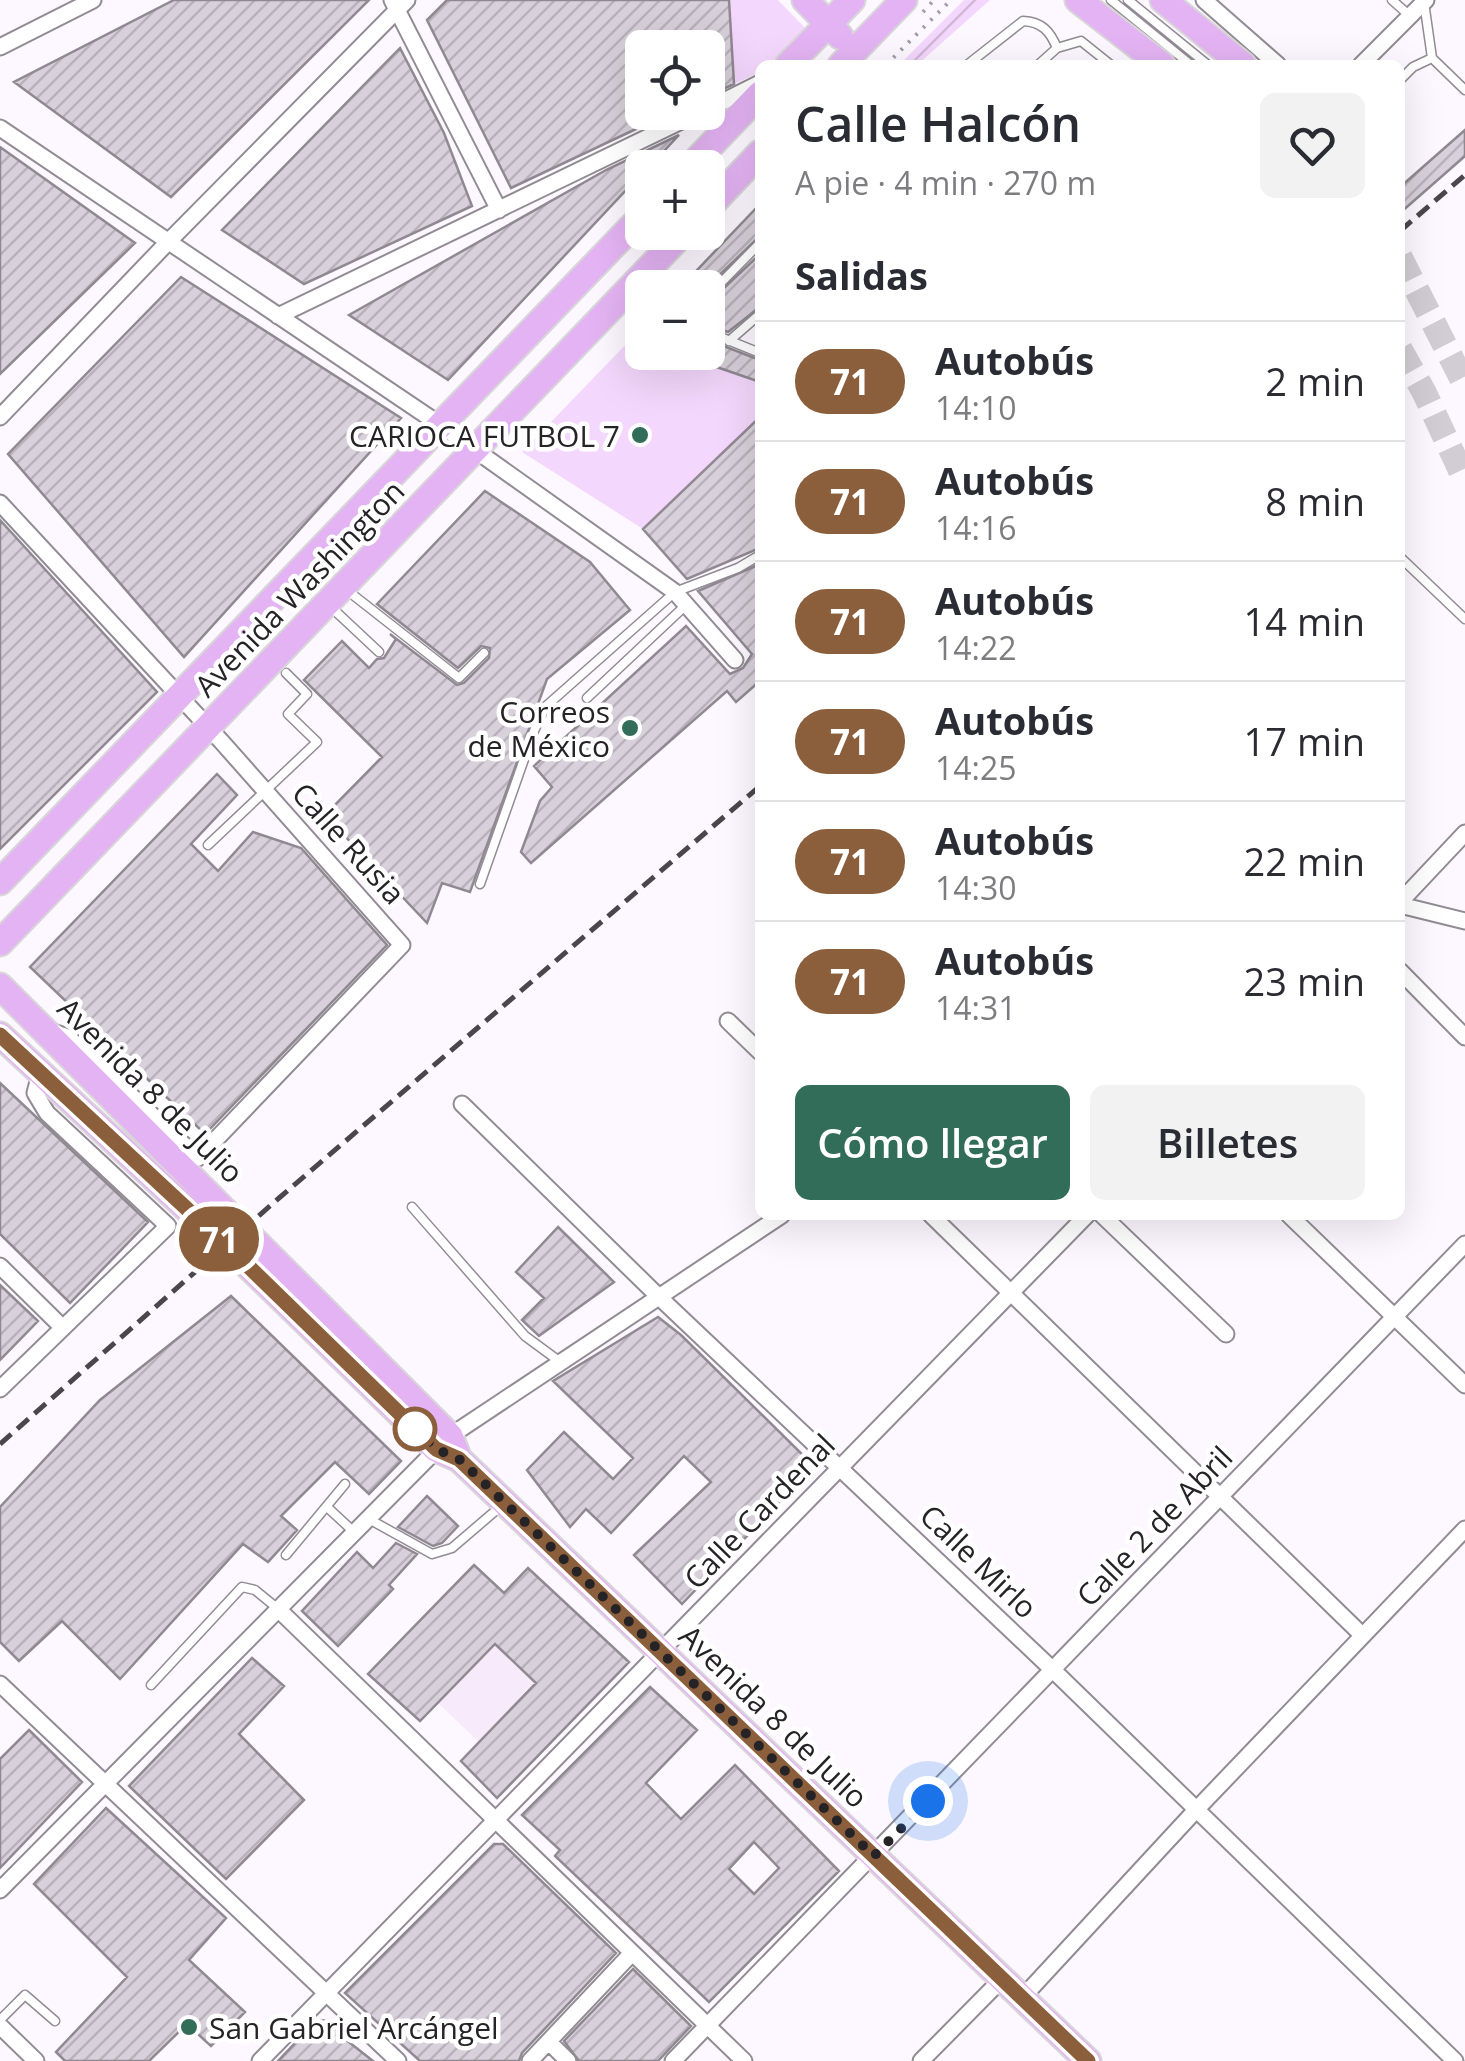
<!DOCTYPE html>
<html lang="es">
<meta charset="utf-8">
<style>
:root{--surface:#fff;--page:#f2f2f3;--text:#2b2b33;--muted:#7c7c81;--line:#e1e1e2;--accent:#316d58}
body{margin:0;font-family:"Open Sans",sans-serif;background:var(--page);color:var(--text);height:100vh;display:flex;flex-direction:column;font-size:38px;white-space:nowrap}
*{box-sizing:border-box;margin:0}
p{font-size:32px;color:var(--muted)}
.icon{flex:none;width:55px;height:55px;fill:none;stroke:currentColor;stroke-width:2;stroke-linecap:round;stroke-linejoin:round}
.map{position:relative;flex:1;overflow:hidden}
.details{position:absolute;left:755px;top:60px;width:650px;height:1160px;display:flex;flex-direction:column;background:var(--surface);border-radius:15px;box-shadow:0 10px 40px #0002}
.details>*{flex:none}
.badge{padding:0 20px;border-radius:32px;font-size:35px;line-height:65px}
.tools{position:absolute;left:625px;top:30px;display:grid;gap:20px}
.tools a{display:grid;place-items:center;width:100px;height:100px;border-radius:15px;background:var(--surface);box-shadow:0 10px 40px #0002;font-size:50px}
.you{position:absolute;width:50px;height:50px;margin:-25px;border:8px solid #fff;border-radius:50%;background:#1a73e8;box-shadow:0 0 0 15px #1a73e833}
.map>.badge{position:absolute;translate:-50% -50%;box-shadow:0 0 0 5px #fff}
h2{padding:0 40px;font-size:38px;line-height:90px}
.round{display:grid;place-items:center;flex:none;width:105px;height:105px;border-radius:15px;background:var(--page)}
.summary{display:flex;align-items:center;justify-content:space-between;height:170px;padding:0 40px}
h1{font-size:48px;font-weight:600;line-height:75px}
.action{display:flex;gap:20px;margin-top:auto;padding:20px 40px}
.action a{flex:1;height:115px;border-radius:15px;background:var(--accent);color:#fff;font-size:40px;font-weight:600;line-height:115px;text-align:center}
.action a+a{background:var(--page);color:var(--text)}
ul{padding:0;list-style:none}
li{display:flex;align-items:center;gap:30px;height:120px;padding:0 40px;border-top:2px solid var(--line)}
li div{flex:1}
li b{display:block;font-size:38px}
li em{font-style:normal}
li .badge{min-width:110px;font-weight:700;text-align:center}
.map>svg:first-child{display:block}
.built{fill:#f7eafb}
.park{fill:#f4d7fc}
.garden{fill:url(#garden-furrows)}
.building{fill:url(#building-hatch);stroke:#908992;stroke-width:2.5;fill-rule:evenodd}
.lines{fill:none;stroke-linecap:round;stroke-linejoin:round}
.primary-tunnel{stroke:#d2cdd4;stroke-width:25;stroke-dasharray:25 12;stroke-linecap:butt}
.lane-casing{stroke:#928b94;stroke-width:11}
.street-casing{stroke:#928b94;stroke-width:19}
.primary-casing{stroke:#d8d7d8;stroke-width:29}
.path{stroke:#a39ea4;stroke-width:4;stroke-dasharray:2.5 8;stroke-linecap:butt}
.lane{stroke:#fff;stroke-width:8}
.street{stroke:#fff;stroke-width:15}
.primary{stroke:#e4b3f3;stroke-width:25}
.rail{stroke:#4a474c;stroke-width:5;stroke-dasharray:15 8;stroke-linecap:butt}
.line-casing{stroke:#fff;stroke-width:22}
.line{stroke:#8b5e3c;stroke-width:15}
.walk{stroke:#262327;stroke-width:10;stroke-dasharray:0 18}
.poi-dot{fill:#316d58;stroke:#fff;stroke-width:4}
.stop-dot{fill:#fff;stroke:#8b5e3c;stroke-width:5}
.labels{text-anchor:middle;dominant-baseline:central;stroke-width:9;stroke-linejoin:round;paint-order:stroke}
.poi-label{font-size:30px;fill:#262327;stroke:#fff;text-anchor:end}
.street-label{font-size:30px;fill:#262327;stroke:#fff}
</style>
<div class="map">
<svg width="1465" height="2061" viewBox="0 0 1465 2061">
<defs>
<pattern id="garden-furrows" width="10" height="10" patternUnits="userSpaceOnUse" patternTransform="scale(2.5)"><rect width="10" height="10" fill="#f4d7fc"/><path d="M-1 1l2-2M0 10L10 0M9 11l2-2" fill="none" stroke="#d1b8d8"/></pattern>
<pattern id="building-hatch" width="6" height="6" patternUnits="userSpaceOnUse" patternTransform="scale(2.5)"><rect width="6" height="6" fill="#d8d0da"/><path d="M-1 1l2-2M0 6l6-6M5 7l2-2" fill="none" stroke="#b9b2bb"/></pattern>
</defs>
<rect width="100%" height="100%" fill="#fdf8ff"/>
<path class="built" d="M495 1644 536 1683 479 1742 438 1703Z"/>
<path class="park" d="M729 0H778L807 30 768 65H760V72L734 84Z
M632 338 642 341V352L675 353 760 382V417L643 529 522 452Z"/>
<path class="garden" d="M964 0H990L917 65H899Z"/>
<path class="building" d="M174 0H369L171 197 14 82Z
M447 0H729L734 84 708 96V48H642V112H672L511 188 427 20Z
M400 48 444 133 472 206 304 284 222 230Z
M1465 130V156L1400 213V187Z
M679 135 648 168H642V173L448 380 349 315 606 170Z
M0 147 135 243 0 374Z
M760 204V236L706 288H680Z
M760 254V307L728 332 708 325V303Z
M181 277 401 418 184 657 8 454Z
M708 340 760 360V382L708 364Z
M760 417V548L687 579 643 529Z
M485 491 590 562 630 610 547 679 470 892 442 883 427 923 325 815 382 757 304 680 342 641 369 668 377 659 384 658 396 639 390 634 457 685 464 683 489 658 490 648 481 646 458 668 377 604Z
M0 520 157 692 0 849Z
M760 564V681L736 702 727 691 531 863 521 852 540 801 552 787 534 766 686 626 730 674 743 668 752 654 698 591Z
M217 774 237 795 191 844 218 871 253 832 301 848 387 945 205 1134 30 967Z
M0 1083 148 1222 70 1303 0 1234Z
M558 1227 614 1282 539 1336 522 1320 544 1298 516 1272Z
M0 1285 38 1321 0 1360Z
M231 1296 401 1461 369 1494 335 1462 281 1516 297 1530 268 1562 243 1544 120 1679 62 1621 19 1661 0 1642V1507L100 1400Z
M658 1317 681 1335 814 1466 682 1604 634 1555 711 1482 684 1456 611 1533 586 1509 570 1527 527 1470 564 1432 613 1479 633 1458 553 1381Z
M427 1496 458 1526 442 1543 433 1546 398 1527Z
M396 1543 417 1554 389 1585 393 1589 338 1646 302 1611 357 1552 373 1568Z
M474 1565 504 1593 528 1568 629 1662 497 1798 461 1761 536 1683 495 1644 420 1721 368 1674Z
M252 1658 284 1686 239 1734 304 1800 226 1879 129 1786Z
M650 1687 697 1730 646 1783 681 1819 735 1765 839 1871 709 2002 555 1856 560 1850 522 1815ZM754 1842 779 1868 754 1894 729 1869Z
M29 1730 82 1782 0 1868V1759Z
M106 1808 226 1918 189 1960 245 2012 211 2046 187 2024 149 2061H65L56 2052 127 1977 34 1884Z
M494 1844H503L616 1953 522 2053 519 2061H420L345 1993Z
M633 1969 691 2026 658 2061H579L564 2041Z
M329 2020 340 2035 373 2061H278L316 2021Z"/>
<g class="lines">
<path class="primary-tunnel" d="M1400 257 1465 385
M1400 349 1424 392 1465 480"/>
<defs>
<path id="lane" d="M1111 0 1191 65
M1128 0 1208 65
M1392 0 1410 16
M1424 2 1432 58 1465 90
M967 65 1023 21C1042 22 1050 31 1057 48
M1038 65 1057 48 1081 41 1111 65
M1400 80 1413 67 1432 58
M708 296 760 243
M708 332 760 353
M729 341 760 314
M1400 557 1465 619
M348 591 459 678 484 653
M332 608 379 652
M587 698 686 605
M208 845 317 742 288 714 307 694 286 673
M480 884 534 731 545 707 675 592 738 568 760 555
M412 1207 525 1336 559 1361
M327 1507 354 1532
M367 1518 432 1554 452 1548 501 1506
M286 1555 345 1484
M151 1685 242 1587 255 1590 277 1608
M0 2020 25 1995 55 2021"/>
<path id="street" d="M392 0 499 210
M1204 0 1278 65
M0 47 93 0
M1361 65 1426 0
M708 109 760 83
M0 128 433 420 675 592 735 660
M278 316 700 112
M0 417 168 242 407 0
M0 503 221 741 402 945 198 1158 68 1037 53 1032
M1400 902 1465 833
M1400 905 1465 921
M1400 971 1465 1037
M728 1021 760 1052
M462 1104 658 1296 1054 1671 1455 2061
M931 1215 1361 1634
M1102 1215 1226 1334
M1289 1215 1465 1385
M0 1266 63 1328
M0 1389 168 1226 47 1113 35 1093 40 1074
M278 1609 744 2061
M0 1684 398 2061
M0 1890 450 1436 782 1215
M1022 1998 1195 1811 1465 1529
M0 2026 36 2061
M549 2042 568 2061
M260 2061 1087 1215
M530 2061 632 1953
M673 2061 1465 1244
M921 2061 1002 1979"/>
<path id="primary" d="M805 0 840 36
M1078 0 1162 65
M1163 0 1243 65
M788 65 852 0
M841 65 904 0
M689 168 760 94
M708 208 760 153
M0 882 642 216
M0 943 684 232
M0 986 450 1436 459 1459
M0 1035 244 1262 436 1449 459 1459 1088 2061"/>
</defs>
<use href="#lane" class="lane-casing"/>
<use href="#street" class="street-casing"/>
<use href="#primary" class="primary-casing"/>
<path class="path" d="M923 12 934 0
M886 65 951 0"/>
<use href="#lane" class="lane"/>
<use href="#street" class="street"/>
<use href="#primary" class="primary"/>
<path class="rail" d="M1400 231 1465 175
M0 1444 279 1198 760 786"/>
</g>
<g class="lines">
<defs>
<path id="line" d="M0 1035 244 1262 436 1449 459 1459 1088 2061"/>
</defs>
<use href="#line" class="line-casing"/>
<use href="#line" class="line"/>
<path class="walk" d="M415 1429 409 1423 436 1449 459 1459 874 1856 928 1801"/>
</g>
<g class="poi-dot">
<circle cx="640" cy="435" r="10"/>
<circle cx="630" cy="728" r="10"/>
<circle cx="189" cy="2027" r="10"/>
</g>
<circle class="stop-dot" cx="415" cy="1429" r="20"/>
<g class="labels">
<g class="poi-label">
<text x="620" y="435">CARIOCA FUTBOL 7</text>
<text x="610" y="711">Correos<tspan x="610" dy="34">de México</tspan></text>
<text x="209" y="2027" text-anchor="start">San Gabriel Arcángel</text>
</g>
<g class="street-label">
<text transform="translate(299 588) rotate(-46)">Avenida Washington</text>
<text transform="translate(349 843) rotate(48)">Calle Rusia</text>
<text transform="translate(151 1090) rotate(45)">Avenida 8 de Julio</text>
<text transform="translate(759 1511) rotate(-46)">Calle Cardenal</text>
<text transform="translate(1154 1526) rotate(-46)">Calle 2 de Abril</text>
<text transform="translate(979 1561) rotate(44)">Calle Mirlo</text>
<text transform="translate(774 1716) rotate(44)">Avenida 8 de Julio</text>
</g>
</g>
</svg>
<div class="tools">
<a><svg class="icon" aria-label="locate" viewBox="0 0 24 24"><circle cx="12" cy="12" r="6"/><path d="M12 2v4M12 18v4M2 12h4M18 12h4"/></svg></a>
<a>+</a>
<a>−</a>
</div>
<div class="you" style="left:928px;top:1801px"></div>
<b class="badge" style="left:219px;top:1239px;background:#8b5e3c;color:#fff">71</b>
<section class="details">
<div class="summary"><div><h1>Calle Halcón</h1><p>A pie · 4 min · 270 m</p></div><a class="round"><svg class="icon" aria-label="heart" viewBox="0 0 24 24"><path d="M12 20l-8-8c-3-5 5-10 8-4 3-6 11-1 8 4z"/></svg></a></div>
<h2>Salidas</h2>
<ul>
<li><span class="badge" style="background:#8b5e3c;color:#fff">71</span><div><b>Autobús</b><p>14:10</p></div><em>2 min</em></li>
<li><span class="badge" style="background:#8b5e3c;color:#fff">71</span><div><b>Autobús</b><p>14:16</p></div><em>8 min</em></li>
<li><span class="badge" style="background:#8b5e3c;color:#fff">71</span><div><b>Autobús</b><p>14:22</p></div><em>14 min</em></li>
<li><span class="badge" style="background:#8b5e3c;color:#fff">71</span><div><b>Autobús</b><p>14:25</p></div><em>17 min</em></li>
<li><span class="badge" style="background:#8b5e3c;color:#fff">71</span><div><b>Autobús</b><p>14:30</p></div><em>22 min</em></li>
<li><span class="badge" style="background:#8b5e3c;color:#fff">71</span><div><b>Autobús</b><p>14:31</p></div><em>23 min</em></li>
</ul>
<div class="action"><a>Cómo llegar</a><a>Billetes</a></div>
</section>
</div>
